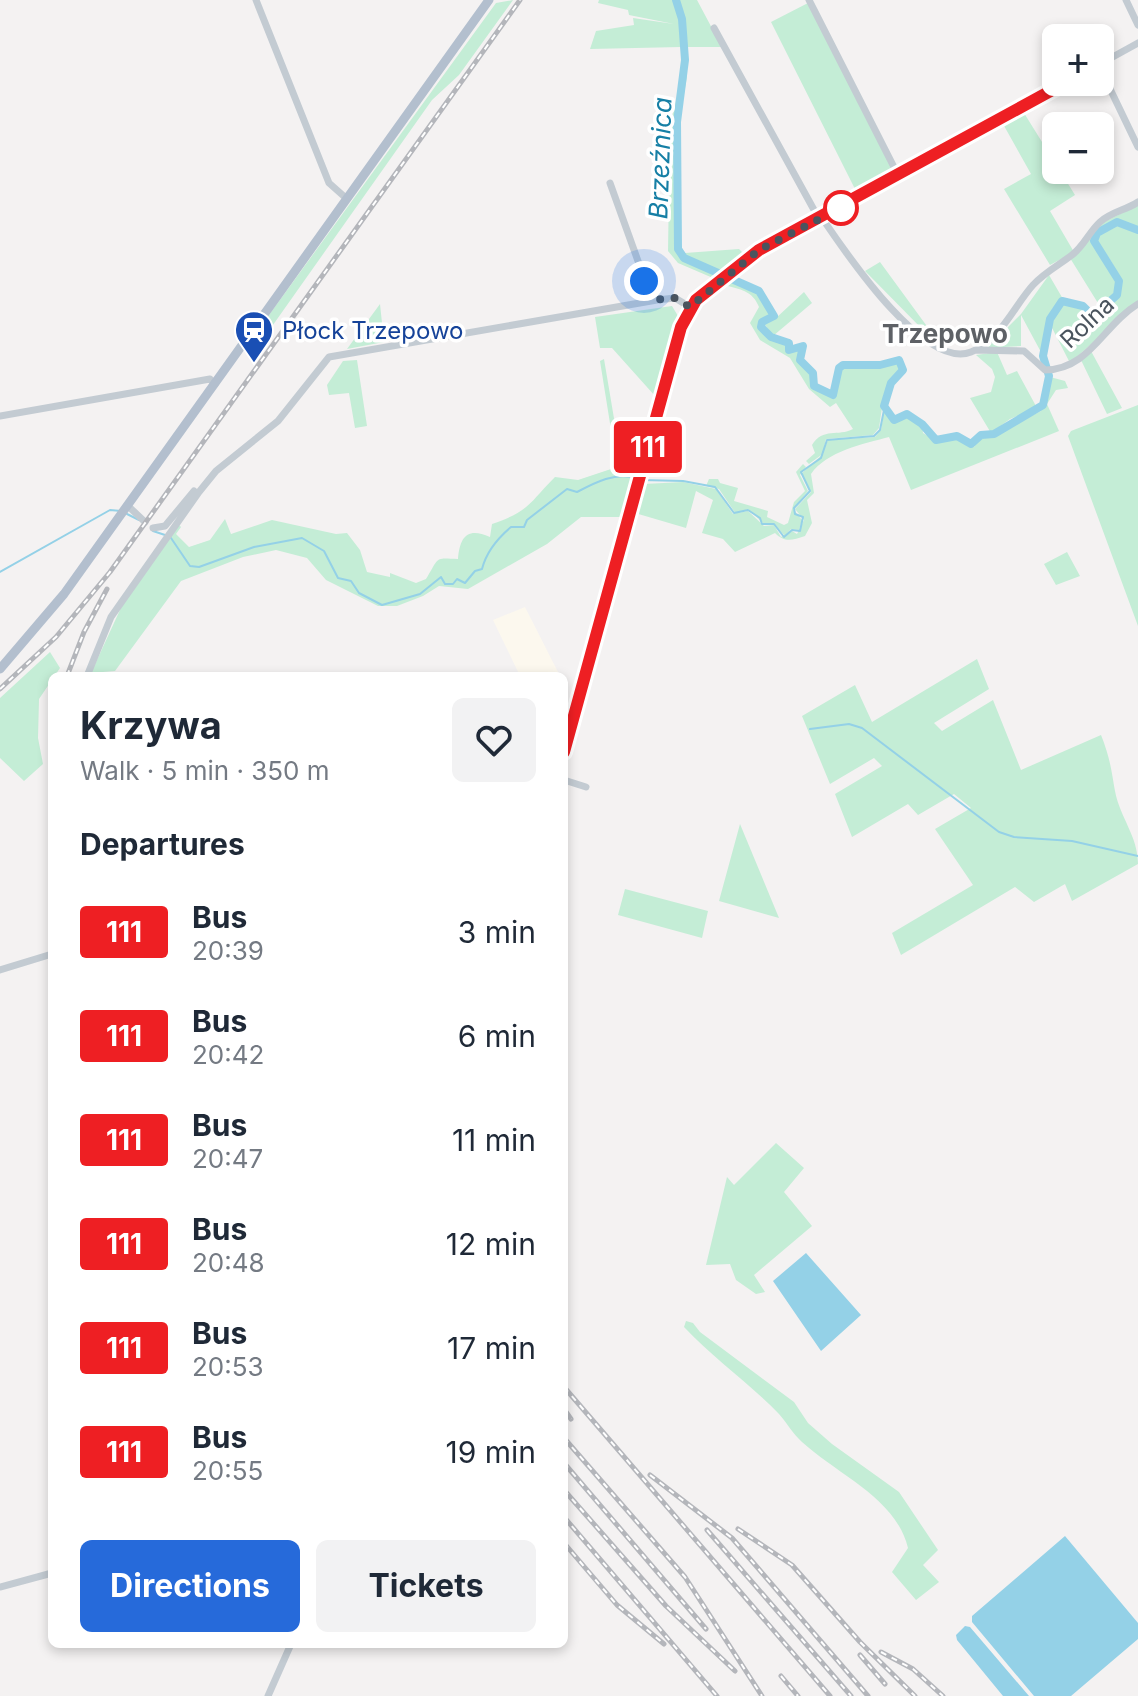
<!DOCTYPE html>
<meta charset="utf-8">
<style>
:root{--surface:#fff;--page:#f2f2f3;--text:#1f2937;--muted:#747a83;--accent:#266ada}
body{margin:0;font-family:Inter,sans-serif;background:var(--page);color:var(--text);height:100vh;display:flex;flex-direction:column;font-size:30px;white-space:nowrap}
*{box-sizing:border-box;margin:0}
p{font-size:26px;color:var(--muted)}
.icon{flex:none;width:44px;height:44px;fill:none;stroke:currentColor;stroke-width:2;stroke-linecap:round;stroke-linejoin:round}
.map{position:relative;flex:1;overflow:hidden}
.sheet{position:absolute;left:48px;top:672px;width:520px;height:976px;display:flex;flex-direction:column;background:var(--surface);border-radius:12px;box-shadow:0 4px 12px #0003}
.sheet>*{flex:none}
.badge{padding:0 16px;border-radius:6px;font-size:28px;line-height:52px}
.fabs{position:absolute;left:1042px;top:24px;display:grid;gap:16px}
.fabs a{display:grid;place-items:center;width:72px;height:72px;border-radius:12px;background:var(--surface);box-shadow:0 4px 12px #0003;font-size:40px}
.you{position:absolute;width:40px;height:40px;margin:-20px;border:6px solid #fff;border-radius:50%;background:#1a73e8;box-shadow:0 0 0 12px #1a73e833}
.map>.badge{position:absolute;translate:-50% -50%;box-shadow:0 0 0 4px #fff}
h2{padding:0 32px;font-size:30px;line-height:72px}
.round{display:grid;place-items:center;flex:none;width:84px;height:84px;border-radius:12px;background:var(--page)}
.head{display:flex;align-items:center;justify-content:space-between;height:136px;padding:0 32px}
h1{font-size:38px;font-weight:700;line-height:60px}
.button{display:flex;gap:16px;margin-top:auto;padding:16px 32px}
.button a{flex:1;height:92px;border-radius:12px;background:var(--accent);color:#fff;font-size:32px;font-weight:700;line-height:92px;text-align:center}
.button a+a{background:var(--page);color:var(--text)}
ul{padding:0;list-style:none}
li{display:flex;align-items:center;gap:24px;height:104px;padding:0 32px}
li div{flex:1}
li b{display:block;font-size:30px}
li em{font-style:normal}
li .badge{min-width:88px;font-weight:700;text-align:center}
.map>svg:first-child{display:block}
.commercial{fill:#fcf8ee}
.green{fill:#c4edd6}
.water{fill:#94d1e7}
.lines{fill:none;stroke-linecap:round;stroke-linejoin:round}
.stream{stroke:#94d1e7;stroke-width:2}
.river{stroke:#94d1e7;stroke-width:8}
.minor{stroke:#c3cbd2;stroke-width:7}
.major{stroke:#b3bfce;stroke-width:9}
.rail-casing{stroke:#b4b6bb;stroke-width:5}
.rail{stroke:#fff;stroke-width:2;stroke-dasharray:6;stroke-linecap:butt}
.line-casing{stroke:#fff;stroke-width:18}
.line{stroke:#ee1f23;stroke-width:12}
.walk{stroke:#4a545e;stroke-width:8;stroke-dasharray:0 14.4}
.stop-dot{fill:#fff;stroke:#ee1f23;stroke-width:4}
.labels{text-anchor:middle;dominant-baseline:central;stroke-width:7;stroke-linejoin:round;paint-order:stroke}
.street-label{font-size:24px;fill:#4a545e;stroke:#fff}
.transit-label{font-size:24px;fill:#164399;stroke:#fff;text-anchor:start}
.water-label{font-size:26px;font-style:italic;fill:#167fa5;stroke:#fff}
.neighbourhood-label{font-size:26px;font-weight:bold;fill:#5e6166;stroke:#fff}
</style>
<div class="map">
<svg width="1138" height="1696" viewBox="0 0 1138 1696">
<rect width="100%" height="100%" fill="#f4f2f2"/>
<path class="commercial" d="M525 607 560 676H520L493 620Z"/>
<path class="green" d="M513 0 459 75 432 100 268 332 261 326 496 3Z
M599 0H697L722 47H687V77L680 116V247L685 253 739 249 744 254 713 278 678 263 668 251 670 125 681 81V47L590 49 596 31 634 25 633 18 674 24 629 15 628 10 598 3Z
M808 3 893 171 856 191 771 22Z
M1024 113 1075 195 1050 211 1074 252 1050 265 1004 189 1031 174 1003 124Z
M1138 205V229L1113 221 1096 233 1093 241 1118 280 1115 296 1101 308 1070 258 1100 224Z
M1117 224 1138 231V302L1070 363 1050 324 1054 309 1063 302 1067 306 1083 307 1093 317 1118 296C1125 276 1108 256 1096 241L1101 230Z
M880 262 937 340 925 332 865 271Z
M1049 275 1063 299 1052 309 1042 354 1021 315V346L987 348 1021 314Z
M731 280 758 292 773 317 762 321 760 327 772 338 789 344 787 350 803 347 799 360 812 374V386L827 395H834L842 366H881L897 361 903 366 884 394 879 428 873 435 826 439 823 452 828 440 875 437 881 430 884 412 894 422 904 415 922 424 923 433 936 441 957 437 974 447 981 435H993L1041 411 1050 377 1065 381 1068 388 1056 390 1047 404 1059 431 911 490 889 437C863 444 827 451 811 474L814 493 807 500 812 523 805 536C792 540 785 543 775 533L735 552 723 539 702 533 713 500 696 491 686 528 635 513 644 484 683 482 716 489 733 514 748 511 764 526 774 525 781 537 792 531 797 534 804 520 795 509 811 492 802 473 824 453 809 464 806 461 815 453 812 445C823 427 838 437 853 429L836 403 830 407 809 389 790 358 760 340 750 323 759 307C753 291 740 289 724 285Z
M804 292 812 303 773 336 763 322 775 319Z
M380 304 384 342 347 349Z
M672 306 678 316 655 396 612 348H600L595 317Z
M1091 351 1122 408 1107 414 1081 360Z
M997 352 1007 375 1017 371 1037 408 1010 419 991 433 970 398 991 392 995 377 992 369 976 355Z
M604 359 620 454 640 450 623 517H581L547 544 468 589 439 586 423 596 397 606H378L326 580 307 558 276 550 243 557 181 581 115 671 91 673 125 599 179 525 181 527 176 534 189 547 210 540 225 519 231 534 272 520 336 534 347 533 360 550 367 572 390 577V573L416 583 426 579C440 556 434 558 458 559 460 537 467 527 490 537L492 524C530 511 529 503 555 477L578 480 617 467 600 361Z
M357 360 367 426 355 428 349 393 329 395 327 385 343 361Z
M1138 405V626L1068 436 1071 431Z
M803 464 806 467 800 475 808 491 793 509 802 520 799 530 791 529 785 536 774 524H764L748 509 736 514 719 489 706 486 709 479H718L720 483 738 488 734 501 768 511 767 517 784 525 788 523 794 502 805 491 796 472Z
M1067 552 1080 576 1056 585 1044 564Z
M50 652 60 668 39 699 38 738 43 764 24 781 0 758V698Z
M977 659 989 689 934 723 942 731 993 700 1021 770 1101 735C1110 758 1111 768 1115 791 1120 818 1138 836 1138 864L1072 901 1065 884 1034 902 1015 887 901 955 892 933 973 885 935 829 971 808 954 794 918 815 908 804 852 837 835 794 882 766 874 758 830 784 802 716 855 685 872 722Z
M740 824 779 918 719 901Z
M625 889 708 911 702 938 618 915Z
M776 1143 804 1168 784 1192 812 1226 754 1275 765 1292 756 1294 736 1280 730 1264 706 1265 727 1177 734 1185Z
M686 1321 693 1323 700 1332 794 1402 808 1423 832 1444 899 1492 938 1550 923 1565 939 1582 916 1600 892 1572 908 1548C896 1498 838 1475 802 1442 793 1434 787 1423 779 1414 749 1383 713 1358 684 1327Z"/>
<path class="water" d="M806 1253 861 1315 821 1351 773 1281Z
M1065 1536 1138 1623V1639L1071 1696H1034L972 1622V1616Z
M965 1626 970 1627 1029 1696H1003L957 1640 956 1635Z"/>
<g class="lines">
<path class="stream" d="M642 480 683 481 715 487 734 513 748 510 760 518 762 524H774L784 537 792 530 800 531 803 517 795 514 794 508 810 491 801 472 821 458 827 440 874 436 880 430 884 410
M127 514 139 520
M153 531 165 535
M171 538 190 566 199 567 254 547 302 538 324 551 338 578 351 581 359 593 382 605 420 594 441 577 445 584H453L457 579 465 583 475 571 482 569C486 553 498 538 511 527H524L527 520 567 489 577 492C596 482 615 472 636 478
M0 572 110 510 121 511
M810 729 849 724 862 728 999 832 1014 837 1072 841 1138 856"/>
<path class="river" d="M676 0 682 19 685 60 677 122 678 249 684 258 759 291 774 316 762 322 761 327 771 337 789 343V350L803 346 800 360 813 373 814 386 833 395 839 368 843 365H880L899 360 903 370 891 383 884 406 894 420 907 414 922 424 936 440 957 436 971 444 981 435 994 434 1043 405 1049 376 1043 356 1050 319 1062 301 1083 306 1093 316 1117 295 1119 281 1094 241 1097 233 1117 222 1138 230"/>
<path class="minor" d="M256 0 329 183 347 199
M809 0 898 175
M1126 0 1138 25
M714 28 819 219
M1100 64 1138 43
M1100 68 1138 147
M610 183 652 300
M822 218C844 250 924 371 971 352 1000 341 1014 306 1033 285 1045 272 1059 265 1072 255 1084 246 1089 232 1100 222 1111 212 1126 210 1138 202
M976 350 1024 351 1045 370C1090 369 1103 325 1138 304
M0 416 210 379 215 384
M128 506 145 522
M153 528 165 526 194 491
M87 676 111 617 199 492 216 471 278 421 329 357 657 300 675 298 690 307
M564 752 681 327 696 300 759 250 1067 82
M564 780 586 787
M0 970 52 954
M0 1587 52 1573
M268 1696 291 1644"/>
<path class="major" d="M0 669 64 594 489 0"/>
<defs>
<path id="rail" d="M67 676 84 632 107 589
M0 689 56 637 110 572 520 0
M564 1387 830 1696
M564 1409 571 1419
M564 1438 685 1577 762 1696
M564 1463 706 1629
M650 1475 732 1538 868 1696
M564 1490 666 1606 735 1671
M564 1517 717 1696
M738 1529 792 1565 860 1642 915 1696
M707 1530 851 1696
M564 1543 617 1605 664 1644
M881 1652 913 1669 943 1696
M860 1655 885 1684
M781 1676 798 1696"/>
</defs>
<use href="#rail" class="rail-casing"/>
<use href="#rail" class="rail"/>
</g>
<g class="lines">
<defs>
<path id="line" d="M564 752 681 327 696 300 759 250 1067 82"/>
</defs>
<use href="#line" class="line-casing"/>
<use href="#line" class="line"/>
<path class="walk" d="M644 281 652 300 675 298 690 307 759 250 841 208"/>
</g>
<defs>
<symbol id="station-pin" viewBox="-11 -11 22 30"><path d="M0 17L-7.5 6A9.5 9.5 0 1 1 7.5 6Z" fill="#1a4fb4" stroke="#fff"/><path d="M-3-6H3Q5-6 5-4V2Q5 4 3 4L4.5 6H3L1.5 4h-3L-3 6H-4.5L-3 4Q-5 4-5 2V-4Q-5-6-3-6ZM-3.5-4v3h7v-3ZM-3.5 1v1.5H-2V1ZM2 1v1.5H3.5V1Z" fill="#fff"/></symbol>
</defs>
<g fill-rule="evenodd">
<use href="#station-pin" x="232" y="308" width="44" height="60"/>
</g>
<circle class="stop-dot" cx="841" cy="208" r="16"/>
<g class="labels">
<g class="street-label">
<text transform="translate(1087 322) rotate(-43)">Rolna</text>
</g>
<g class="transit-label">
<text x="282" y="330">Płock Trzepowo</text>
</g>
<g class="water-label">
<text transform="translate(660 158) rotate(-88)">Brzeźnica</text>
</g>
<g class="neighbourhood-label">
<text x="945" y="333">Trzepowo</text>
</g>
</g>
</svg>
<div class="fabs">
<a>+</a>
<a>−</a>
</div>
<div class="you" style="left:644px;top:281px"></div>
<b class="badge" style="left:648px;top:447px;background:#ee1f23;color:#fff">111</b>
<section class="sheet">
<div class="head"><div><h1>Krzywa</h1><p>Walk · 5 min · 350 m</p></div><a class="round"><svg class="icon" aria-label="heart" viewBox="0 0 24 24"><path d="M12 20l-8-8c-3-5 5-10 8-4 3-6 11-1 8 4z"/></svg></a></div>
<h2>Departures</h2>
<ul>
<li><span class="badge" style="background:#ee1f23;color:#fff">111</span><div><b>Bus</b><p>20:39</p></div><em>3 min</em></li>
<li><span class="badge" style="background:#ee1f23;color:#fff">111</span><div><b>Bus</b><p>20:42</p></div><em>6 min</em></li>
<li><span class="badge" style="background:#ee1f23;color:#fff">111</span><div><b>Bus</b><p>20:47</p></div><em>11 min</em></li>
<li><span class="badge" style="background:#ee1f23;color:#fff">111</span><div><b>Bus</b><p>20:48</p></div><em>12 min</em></li>
<li><span class="badge" style="background:#ee1f23;color:#fff">111</span><div><b>Bus</b><p>20:53</p></div><em>17 min</em></li>
<li><span class="badge" style="background:#ee1f23;color:#fff">111</span><div><b>Bus</b><p>20:55</p></div><em>19 min</em></li>
</ul>
<div class="button"><a>Directions</a><a>Tickets</a></div>
</section>
</div>
